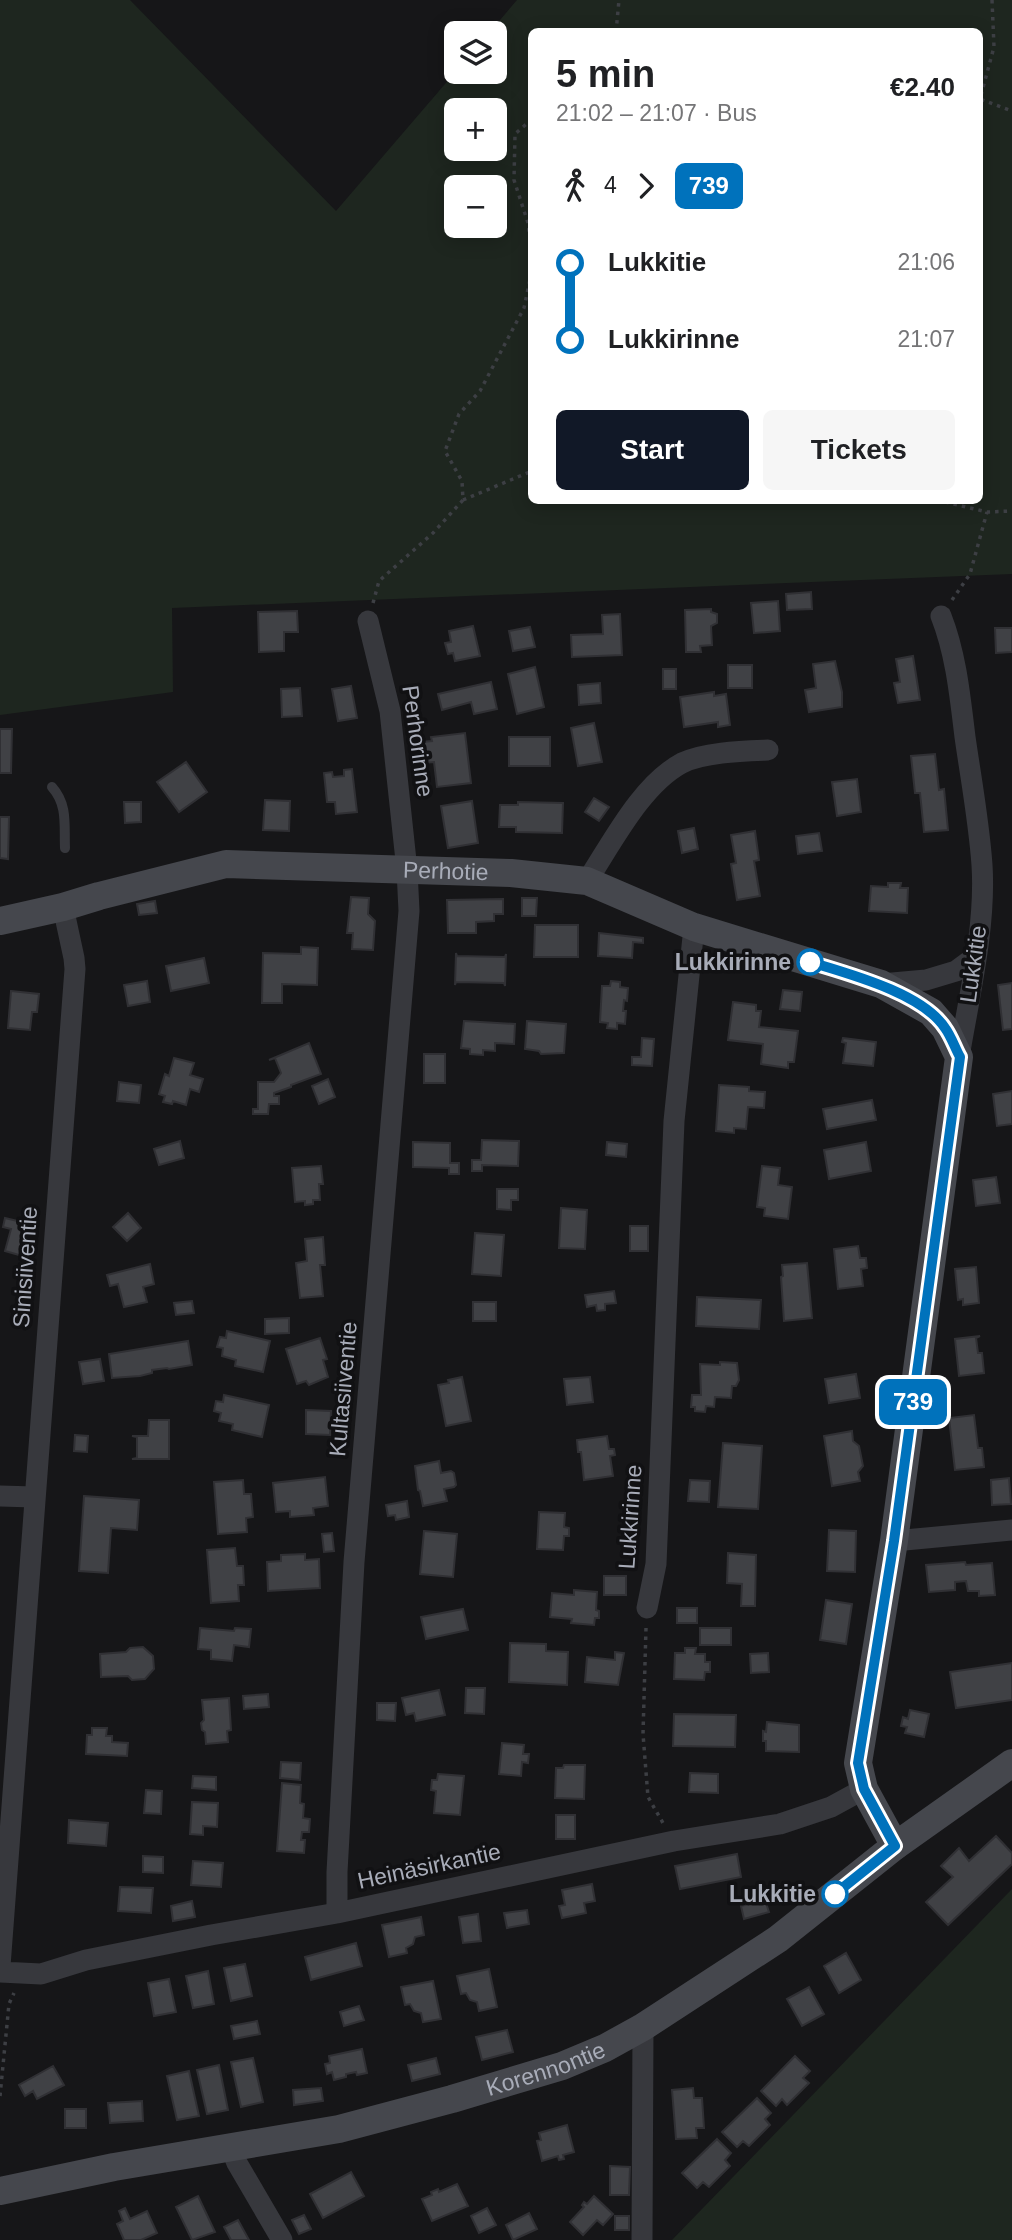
<!DOCTYPE html>
<meta charset="utf-8">
<style>
:root{--surface:#fff;--page:#f6f6f6;--text:#202124;--muted:#757577;--accent:#111827}
body{margin:0;font-family:Arial,sans-serif;background:var(--page);color:var(--text);height:100vh;display:flex;flex-direction:column;font-size:26px;white-space:nowrap}
*{box-sizing:border-box;margin:0}
p{font-size:23px;color:var(--muted)}
.icon{flex:none;width:38px;height:38px;fill:none;stroke:currentColor;stroke-width:2;stroke-linecap:round;stroke-linejoin:round}
.map{position:relative;flex:1;overflow:hidden}
.sheet{position:absolute;left:528px;top:28px;width:455px;height:476px;display:flex;flex-direction:column;background:var(--surface);border-radius:10px;box-shadow:0 4px 18px #0003}
.sheet>*{flex:none}
.badge{padding:0 14px;border-radius:10px;font-size:24px;line-height:46px}
.buttons{position:absolute;left:444px;top:21px;display:grid;gap:14px}
.buttons a{display:grid;place-items:center;width:63px;height:63px;border-radius:10px;background:var(--surface);box-shadow:0 4px 18px #0003;font-size:35px}
.map>.badge{position:absolute;translate:-50% -50%;box-shadow:0 0 0 4px #fff}
.legs{display:flex;align-items:center;gap:10px;height:77px;padding:0 28px;font-size:23px}
.legs p{margin-inline-start:auto}
.summary{display:flex;align-items:center;justify-content:space-between;height:119px;padding:0 28px}
h1{font-size:38px;font-weight:700;line-height:52px}
.button{display:flex;gap:14px;margin-top:auto;padding:14px 28px}
.button a{flex:1;height:80px;border-radius:10px;background:var(--accent);color:#fff;font-size:28px;font-weight:700;line-height:80px;text-align:center}
.button a+a{background:var(--page);color:var(--text)}
ul{padding:0 28px;list-style:none}
li{display:flex;align-items:center;gap:24px;height:77px;font-size:26px}
li i{display:grid;place-items:center;width:10px;height:100%;margin:0 9px;background:currentColor}
li i::after{content:'';width:18px;height:18px;margin:-9px;border:5px solid;border-radius:50%;background:var(--surface)}
li p{margin-inline-start:auto}
li:first-child i{background:linear-gradient(#0000 50%,currentColor 0)}
li:last-child i{background:linear-gradient(currentColor 50%,#0000 0)}
.map>svg:first-child{display:block}
.green{fill:#1e261f;fill-rule:evenodd}
.building{fill:#404145;stroke:#303034;stroke-width:2}
.lines{fill:none;stroke-linecap:round;stroke-linejoin:round}
.path{stroke:#3d3f44;stroke-width:3.5;stroke-dasharray:3.5 5;stroke-linecap:butt}
.lane{stroke:#37383d;stroke-width:10}
.street{stroke:#37383d;stroke-width:21}
.secondary{stroke:#45474d;stroke-width:28}
.line-1-casing{stroke:#fff;stroke-width:16}
.line-1{stroke:#0072bc;stroke-width:10}
.stop-1-dot{fill:#fff;stroke:#0072bc;stroke-width:3.5}
.labels{text-anchor:middle;dominant-baseline:central;stroke-width:7;stroke-linejoin:round;paint-order:stroke}
.street-label{font-size:23px;fill:#a8acb8;stroke:#111113}
.stop-label{font-size:23px;font-weight:bold;fill:#a8acb8;stroke:#111113;text-anchor:end}
</style>
<div class="map">
<svg width="1012" height="2240" viewBox="0 0 1012 2240">
<rect width="100%" height="100%" fill="#161618"/>
<path class="green" d="M0 0H130L336 211 457 70 495 72V33H489L517 0H1012V574L172 608 173 692 0 715ZM532 32H980V500H532ZM457 110H495V149H457ZM457 187H495V226H457Z
M1012 1889V2240H672Z"/>
<path class="building" d="M811 592 812 609 787 610 786 594Z
M778 601 780 631 754 633 751 603Z
M711 609V612L717 614V623L711 626 712 645 700 646 701 652H686L685 610Z
M297 611 298 632H284V651L259 652 258 612Z
M620 614 622 655 572 657 571 635 603 634 602 615Z
M473 626 480 656 455 661 453 653 448 654 445 643 451 642 449 631Z
M530 627 535 647 513 651 509 631Z
M995 628H1012V652L996 653Z
M913 656 920 700 898 703 894 683 900 682 896 659Z
M835 661 842 692V707L809 712 805 690 816 688 813 664Z
M728 665H752V688H728Z
M535 667 544 707 517 714 508 674Z
M663 669H676V689H663Z
M491 682 497 709 474 714 471 702 442 710 438 694Z
M600 683 601 703 579 705 578 685Z
M351 686 357 718 338 721 332 689Z
M300 688 302 716 282 717 281 689Z
M714 692V696L726 694 730 725 718 727V722L684 727 680 697Z
M594 723 602 762 578 766 571 728Z
M0 729H12L11 773H0Z
M465 733 471 783 437 787 434 762 423 763 421 742 432 741 431 737Z
M509 737H550V766H509Z
M935 754 939 790 944 789 948 830 924 832 920 793H915L911 756Z
M186 762 207 792 179 812 157 782Z
M352 769 357 812 336 814 335 802H327L324 773 332 772 333 777 344 776V770Z
M857 779 861 812 837 816 832 782Z
M594 798 609 807 599 821 585 812Z
M265 800 290 801 289 831 263 830Z
M472 801 478 843 448 848 441 806Z
M124 802H141V822L125 823Z
M518 802 563 803 562 833 516 832V827H499L500 805H518Z
M0 817H9L8 859 0 858Z
M694 828 698 849 682 853 678 831Z
M755 831 759 860 754 861 760 896 737 900 731 864 736 863 731 835Z
M819 833 822 851 798 854 796 836Z
M888 883H901L900 888H908L907 913 869 911 871 886 888 887Z
M351 897 369 898 368 914 375 921 373 950 352 949 353 933H347Z
M522 898H537L536 916H522Z
M503 899V914H494V921L476 922V933H448L447 900Z
M155 901 157 913 139 915 137 904Z
M535 925H578V957H534Z
M599 933 643 938V943L633 942 632 958 598 956Z
M301 947 318 948 317 985 282 984V1003H262L263 953 301 954Z
M456 953 457 956 505 957 506 954 505 986 504 983 456 982 455 985Z
M204 958 209 983 171 991 166 966Z
M147 981 150 1002 128 1006 124 985Z
M611 981 620 982V987L628 988 627 1001 624 1000 623 1011H626L625 1024 617 1023V1029L607 1028 608 1023 600 1022 602 986H610Z
M1012 983V1029L1003 1030 998 985Z
M783 990 802 992 800 1011 780 1009Z
M11 991 39 994 37 1012H32L30 1030 8 1028Z
M733 1002 756 1005V1011H761L759 1027 798 1031 794 1062H788V1068L761 1064 763 1044 728 1040Z
M464 1021 515 1024 514 1044 495 1043V1051L483 1050V1055L470 1054V1049L461 1048Z
M527 1021 566 1024 564 1053 541 1054 539 1051 525 1049Z
M642 1038 654 1039 652 1066 632 1065V1057H641Z
M843 1038 876 1042 873 1066 843 1063 846 1043 842 1042Z
M309 1043 321 1074 291 1085V1087L274 1093V1096H279V1104H269L268 1114H253V1109H258V1082H274L281 1073 275 1058 269 1060Z
M424 1054H445V1083H424Z
M174 1058 194 1063 190 1075 203 1079 199 1092 190 1089 186 1105 173 1101 172 1104 163 1102 165 1096 159 1094 165 1074 169 1076Z
M328 1079 335 1097 319 1104 312 1086Z
M119 1082 141 1085 139 1103 117 1101Z
M719 1085 749 1087V1091L765 1092 764 1108 748 1107 746 1129 734 1128V1133L716 1131Z
M1012 1091V1124L997 1126 993 1094Z
M872 1100 876 1120 827 1129 823 1109Z
M482 1140 519 1141 518 1166 482 1165V1171H472V1160H481Z
M180 1141 184 1158 159 1165 154 1149Z
M413 1142 450 1143V1163H459V1174H449V1168L413 1167Z
M607 1142 627 1144 626 1157 606 1155Z
M866 1142 871 1171 829 1179 824 1150Z
M321 1166 323 1184H319L320 1200H313V1204L305 1205V1201L295 1202 292 1168Z
M762 1166 780 1168 778 1185 792 1187 788 1219 764 1216 765 1208 757 1207Z
M996 1177 1000 1203 976 1206 973 1180Z
M497 1189H518V1200H511V1210L497 1209Z
M561 1208 587 1210 585 1249 559 1248Z
M128 1213 141 1228 127 1241 113 1227Z
M5 1218 30 1224 26 1243 22 1242 19 1255 5 1251 11 1229 3 1227Z
M630 1226H648V1251H630Z
M475 1233 504 1235 501 1276 472 1274Z
M323 1237 325 1265H320L323 1296 300 1298 296 1263 307 1261 305 1239Z
M858 1246 860 1258H866L867 1268 861 1269 863 1286 838 1289 834 1249Z
M807 1263 812 1318 784 1321 781 1277 783 1276 782 1265Z
M150 1264 154 1284 143 1287 147 1302 124 1307 118 1284 110 1286 107 1275Z
M976 1267 979 1303 963 1305V1299L958 1300 955 1269Z
M614 1291 616 1303 605 1304V1310L597 1311 596 1305 587 1307 585 1295Z
M697 1297 761 1300 759 1329 696 1326Z
M192 1301 194 1313 176 1315 174 1303Z
M473 1302H496V1321H473Z
M289 1318V1333L265 1334V1319Z
M227 1331 270 1341 263 1372 235 1366 236 1360 222 1356 223 1348 217 1347 220 1337 226 1338Z
M980 1336 976 1338 978 1353H982L984 1373 959 1376 955 1339Z
M320 1338 327 1359 323 1360 328 1377 309 1385 306 1381 297 1384 286 1349Z
M188 1341 192 1365 169 1369 167 1368 152 1370V1373L140 1376 112 1378 109 1354Z
M100 1359 104 1381 83 1384 79 1362Z
M720 1362 737 1363 739 1380 736 1386H732L731 1398 715 1397 714 1407 706 1406 705 1412 695 1411V1407H691L692 1395H701L700 1364 720 1365Z
M856 1374 860 1398 829 1403 825 1379Z
M462 1377 471 1421 446 1426 438 1385 449 1383 448 1380Z
M590 1377 593 1402 567 1405 564 1379Z
M224 1395 269 1405 262 1437 232 1430 233 1424 219 1421 221 1413 214 1411 216 1401 223 1402Z
M306 1410 331 1411 330 1435 306 1434Z
M974 1415 978 1448H982L984 1467 955 1470 949 1418Z
M149 1420H169V1459H132L137 1458V1437L132 1436H148Z
M852 1431 853 1441 859 1446 863 1466 858 1472 860 1481 832 1486 824 1436Z
M75 1435 88 1436 87 1452 74 1451Z
M607 1436 609 1449H614L615 1455 610 1456 613 1476 584 1480 581 1452H578L577 1440Z
M723 1443 762 1446 758 1509 718 1507Z
M439 1461 441 1473 451 1471 454 1473 456 1485 454 1487 444 1489 447 1501 423 1506 420 1491 418 1490 415 1466Z
M325 1477 328 1506 313 1508 314 1515 290 1517V1511L276 1512 273 1483Z
M1009 1478 1011 1504 992 1505 991 1480Z
M243 1480 244 1494H251L253 1517 246 1518 247 1532 218 1534 214 1482Z
M690 1480 710 1481 709 1502 688 1501Z
M84 1496 139 1500 137 1530 111 1528 108 1573 79 1571Z
M407 1501 409 1517 396 1520 395 1515 388 1516 386 1505Z
M539 1512 565 1513 564 1527 569 1528V1536H564L563 1550 537 1549Z
M829 1530 856 1531 855 1572 827 1571Z
M424 1531 457 1534 453 1577 420 1574Z
M332 1533 334 1551 324 1552 322 1534Z
M235 1548 237 1566H243L244 1585H238L239 1601 211 1603 207 1550Z
M728 1553 756 1555 755 1606H741L742 1584 727 1583Z
M305 1554V1560L319 1559 320 1588 268 1591 267 1562 281 1561V1555Z
M965 1562 966 1565 992 1563 995 1595 979 1596V1591H968L966 1581 955 1582V1590L929 1592 926 1565Z
M604 1576H626V1595H604Z
M574 1590 597 1592 596 1610 599 1611V1618H595L594 1625 571 1623 572 1619 550 1617 552 1593 574 1595Z
M826 1600 852 1604 846 1644 820 1640Z
M677 1608H697V1623H677Z
M463 1609 468 1630 426 1639 421 1617Z
M200 1628 234 1631 235 1628 251 1629 249 1647 234 1645 232 1661 211 1659V1650L198 1649Z
M700 1628H731V1645H700Z
M510 1643 546 1644V1651L568 1652 567 1685 509 1682Z
M143 1647 153 1656 154 1669 145 1679 132 1680 128 1676 101 1677 100 1654 126 1652 130 1648Z
M685 1648H696L695 1654H705V1662H710V1672H705L704 1680 674 1679 675 1653H685Z
M615 1652 624 1653 618 1685 585 1682 587 1657 615 1660Z
M768 1653 769 1672 751 1673 750 1654Z
M1012 1663V1700L956 1708 950 1672Z
M466 1688H485L484 1714 465 1713Z
M439 1690 445 1715 416 1721 414 1713 406 1715 402 1698Z
M268 1694 269 1707 244 1709 243 1696Z
M229 1698 231 1730 227 1731 228 1742 206 1744 205 1732 202 1730 201 1723 204 1720 202 1700Z
M377 1703H396L395 1721 377 1720Z
M910 1710 929 1714 924 1737 905 1733 907 1727 901 1726 903 1717 908 1719Z
M674 1714 736 1715 735 1747 673 1746Z
M767 1722 799 1725V1752L766 1751V1741H763V1731L766 1732Z
M92 1728H107L106 1736H112V1742L128 1743 127 1756 86 1754 87 1735H92Z
M502 1743 524 1745 523 1754H529L528 1763 522 1762 521 1776 499 1774Z
M281 1762 301 1763 300 1780 280 1778Z
M564 1765H585L584 1799 555 1798 556 1768H563Z
M690 1773 718 1774V1793L689 1792Z
M438 1774 464 1776 460 1815 434 1813 436 1791 431 1790 432 1780H437Z
M193 1776 216 1777V1790L192 1788Z
M282 1783 301 1785 300 1803 304 1804 303 1818 310 1819 309 1832H302L301 1840H305L304 1853 277 1851Z
M146 1790 162 1791 161 1814 144 1813Z
M192 1802 218 1803 217 1827 203 1826V1835L190 1834Z
M556 1815H575V1839H556Z
M69 1820 108 1823 106 1846 68 1843Z
M996 1836 1012 1853V1864L948 1925 926 1902 953 1877 941 1866 959 1848 969 1861Z
M737 1854 741 1877 680 1889 675 1866Z
M143 1856 163 1857V1873L143 1872Z
M193 1861 223 1863 221 1887 191 1885Z
M592 1884 595 1901 584 1903 586 1913 562 1918 559 1906 565 1905 562 1890Z
M120 1887 153 1888 151 1913 118 1911Z
M765 1900 769 1912 744 1919 741 1906Z
M192 1901 195 1917 173 1921 171 1906Z
M527 1910 529 1924 507 1928 504 1913Z
M478 1914 481 1941 463 1943 459 1917Z
M421 1917 424 1935 415 1937 413 1944 406 1948 407 1953 389 1957 382 1925Z
M356 1943 362 1966 311 1980 305 1957Z
M846 1953 861 1980 839 1993 824 1966Z
M245 1964 252 1996 231 2001 224 1968Z
M489 1969 497 2007 479 2011 477 2002 470 2000 466 1993 461 1994 457 1976Z
M208 1971 214 2004 193 2008 186 1976Z
M169 1979 176 2012 154 2016 148 1983Z
M433 1981 441 2019 423 2022 421 2013 414 2011 410 2004 405 2005 401 1987Z
M809 1987 824 2014 802 2026 787 1999Z
M359 2006 364 2020 344 2026 340 2012Z
M257 2021 260 2034 234 2039 231 2026Z
M507 2030 513 2052 482 2060 476 2037Z
M362 2049 367 2073 357 2075 356 2072 346 2074V2077L334 2080 332 2072 327 2074 325 2064 330 2063 329 2056Z
M795 2056 810 2071 803 2078 809 2083 787 2105 782 2099 776 2106 761 2091Z
M253 2058 263 2102 241 2107 231 2062Z
M436 2058 440 2074 412 2081 408 2065Z
M219 2065 228 2110 207 2114 197 2070Z
M53 2066 64 2085 37 2099 33 2091 25 2096 19 2085Z
M189 2071 199 2116 177 2120 167 2076Z
M321 2088 323 2101 294 2105 293 2090Z
M693 2088 694 2098H702L704 2128H696L697 2138 676 2139 672 2090Z
M757 2098 771 2113 765 2119 770 2125 749 2146 743 2141 737 2147 722 2132Z
M142 2101 143 2121 110 2123 108 2103Z
M65 2109H86V2128H65Z
M567 2125 574 2152 563 2155 564 2159 559 2160 558 2156 542 2161 537 2141 541 2140 539 2133Z
M717 2139 731 2153 725 2160 730 2166 709 2187 703 2182 697 2188 682 2173Z
M610 2166 630 2167 629 2195H610Z
M351 2172 364 2196 323 2218 310 2194Z
M457 2184 468 2206 432 2221 422 2199 432 2195 431 2192 438 2189 439 2192Z
M198 2196 215 2232 192 2240 176 2207Z
M594 2196 613 2214 603 2225 597 2220 583 2235 570 2222 584 2207 582 2205 584 2202 587 2204Z
M125 2208 130 2219 147 2211 157 2233 141 2240H124L117 2224 123 2221 119 2211Z
M487 2208 496 2225 479 2233 471 2216Z
M529 2213 537 2229 513 2240 506 2225Z
M304 2215 311 2229 299 2234 292 2220Z
M615 2216H629V2230H615Z
M238 2220 249 2240H231L224 2227Z"/>
<g class="lines">
<path class="path" d="M992 0 994 47 980 99 1012 111
M616 32 619 0
M532 119 515 134 514 180 528 223 532 255
M463 500 532 471
M937 500 987 512 1012 511
M952 600 970 574 987 512
M373 603 379 581 433 533 463 500 462 481 445 451 459 414 480 391 524 308 532 270
M646 1628 643 1734 648 1797 663 1823
M0 2096 9 2004 14 1993"/>
<path class="lane" d="M52 787C68 805 64 825 65 848"/>
<path class="street" d="M941 616C956 654 960 696 965 737 971 779 979 822 982 865 986 926 969 997 959 1057
M587 881C612 843 641 785 682 763 704 752 744 751 768 750
M881 984 926 980 956 971 975 957
M0 1496 34 1497
M894 1541 1012 1530
M647 1608 656 1564 674 1121 694 927
M337 1913V1872L354 1562 409 911 407 870 390 711 368 621
M0 1966 75 969 74 958 63 907
M0 1972 41 1974 86 1960 211 1935 337 1913 674 1841 780 1824 831 1807 864 1789
M231 2148 237 2163 282 2240
M642 2240 643 2027"/>
<g class="secondary">
<path id="s1" d="M0 921 63 907 99 896 226 864 511 873 587 881 694 927 881 984 931 1012 945 1028 959 1057 894 1541 858 1763 864 1789 895 1846"/>
<path id="s2" d="M0 2191 114 2167 339 2129 452 2099 562 2066 605 2048 643 2027 778 1939 895 1846 1012 1763"/>
</g>
</g>
<g class="lines">
<defs>
<path id="line-1" d="M810 962C849 974 922 993 945 1028 951 1036 955 1048 960 1057L894 1541 858 1763 864 1789 895 1846 835 1894"/>
</defs>
<use href="#line-1" class="line-1-casing"/>
<use href="#line-1" class="line-1"/>
</g>
<g class="stop-1-dot">
<circle cx="810" cy="962" r="12"/>
<circle cx="835" cy="1894" r="12"/>
</g>
<g class="labels">
<g class="street-label">
<text transform="translate(418 741) rotate(82)">Perhorinne</text>
<text stroke="none"><textPath href="#s1" startOffset="453">Perhotie</textPath></text>
<text transform="translate(973 964) rotate(-82)">Lukkitie</text>
<text transform="translate(25 1267) rotate(-86)">Sinisiiventie</text>
<text transform="translate(343 1389) rotate(-85)">Kultasiiventie</text>
<text transform="translate(630 1517) rotate(-86)">Lukkirinne</text>
<text transform="translate(429 1866) rotate(-12)">Heinäsirkantie</text>
<text stroke="none"><textPath href="#s2" startOffset="560">Korennontie</textPath></text>
</g>
<g class="stop-label">
<text x="791" y="962">Lukkirinne</text>
<text x="816" y="1894">Lukkitie</text>
</g>
</g>
</svg>
<div class="buttons">
<a><svg class="icon" aria-label="layers" viewBox="0 0 24 24"><path d="M12 4l9 5-9 5-9-5zM3 14l9 5 9-5"/></svg></a>
<a>+</a>
<a>−</a>
</div>
<b class="badge" style="left:913px;top:1402px;background:#0072bc;color:#fff">739</b>
<section class="sheet">
<div class="summary"><div><h1>5 min</h1><p>21:02 – 21:07 · Bus</p></div><b>€2.40</b></div>
<div class="legs"><svg class="icon" aria-label="walk" viewBox="0 0 24 24"><circle cx="13" cy="4" r="2"/><path d="M13 8l-2 6 4 7M11 14l-3 7M7 12l3-4h3l4 4"/></svg>4<svg class="icon" aria-label="forward" viewBox="0 0 24 24"><path d="M9 5l7 7-7 7"/></svg><b class="badge" style="background:#0072bc;color:#fff">739</b></div>
<ul>
<li><i style="color:#0072bc"></i><b>Lukkitie</b><p>21:06</p></li>
<li><i style="color:#0072bc"></i><b>Lukkirinne</b><p>21:07</p></li>
</ul>
<div class="button"><a>Start</a><a>Tickets</a></div>
</section>
</div>
